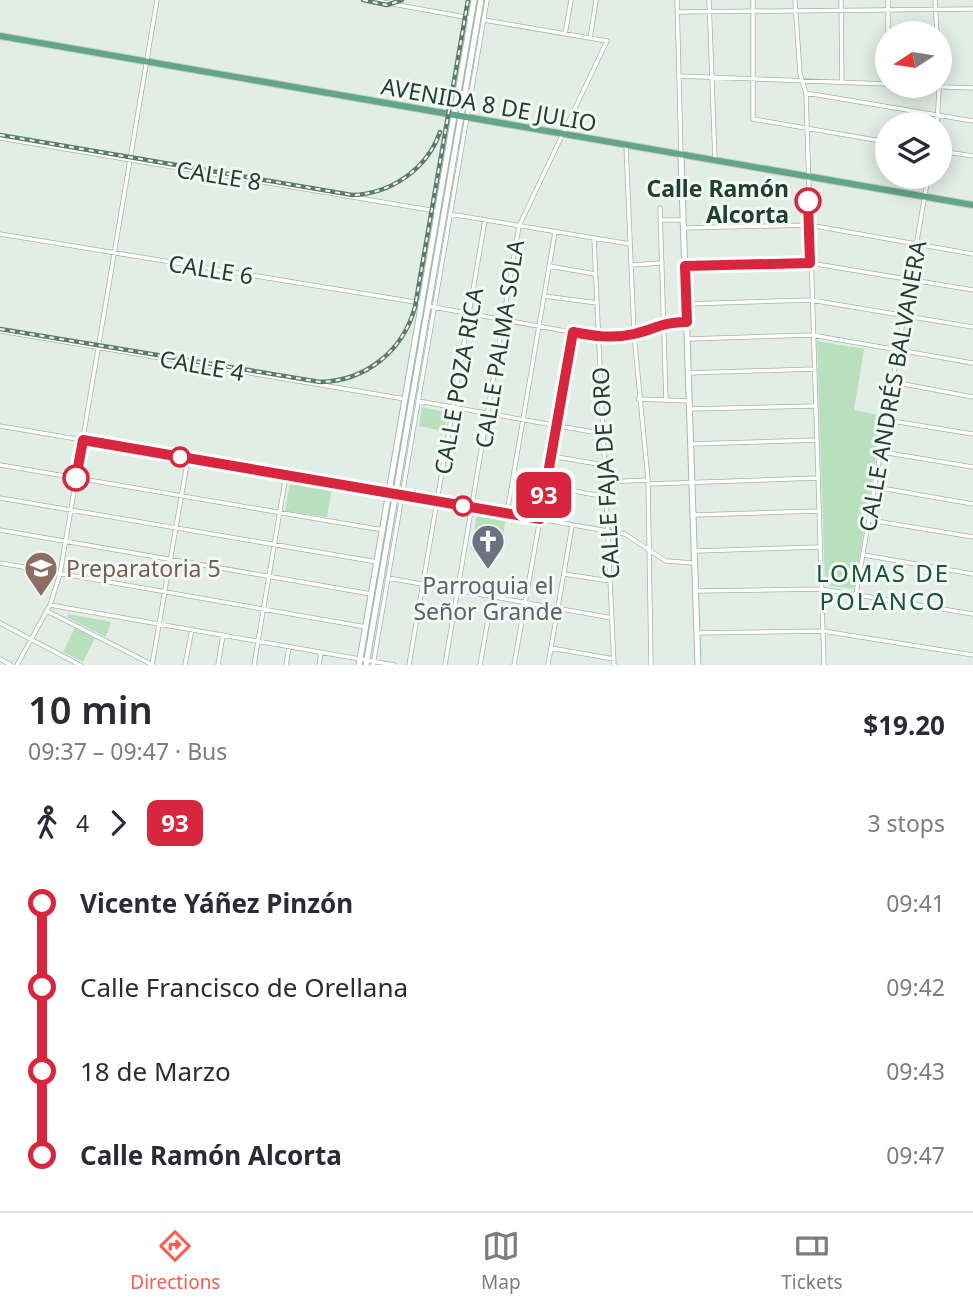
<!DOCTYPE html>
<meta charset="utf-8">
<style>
:root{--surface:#fff;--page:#f7f7f7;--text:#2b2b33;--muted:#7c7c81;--line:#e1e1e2;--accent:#fe5b4e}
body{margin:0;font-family:"Noto Sans",sans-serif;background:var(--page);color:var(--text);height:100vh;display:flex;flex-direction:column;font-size:26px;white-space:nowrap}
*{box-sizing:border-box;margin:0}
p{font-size:23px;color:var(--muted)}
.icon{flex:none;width:38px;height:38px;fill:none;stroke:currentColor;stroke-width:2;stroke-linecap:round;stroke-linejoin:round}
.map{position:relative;height:665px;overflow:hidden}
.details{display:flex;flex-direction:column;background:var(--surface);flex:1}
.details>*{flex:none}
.badge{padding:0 14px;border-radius:10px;font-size:24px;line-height:46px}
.needle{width:46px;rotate:258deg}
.controls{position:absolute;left:875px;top:21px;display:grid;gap:14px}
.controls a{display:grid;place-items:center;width:77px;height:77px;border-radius:50%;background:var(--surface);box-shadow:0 4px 18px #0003;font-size:35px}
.map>.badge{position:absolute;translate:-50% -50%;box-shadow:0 0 0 4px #fff}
.legs{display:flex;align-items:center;gap:10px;height:77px;padding:0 28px;font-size:23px}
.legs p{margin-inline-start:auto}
.overview{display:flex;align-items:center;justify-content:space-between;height:119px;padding:0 28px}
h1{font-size:38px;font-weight:600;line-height:52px}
ul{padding:0 28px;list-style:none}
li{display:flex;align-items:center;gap:24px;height:84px;font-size:26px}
li i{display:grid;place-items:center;width:10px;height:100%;margin:0 9px;background:currentColor}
li i::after{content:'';width:18px;height:18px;margin:-9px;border:5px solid;border-radius:50%;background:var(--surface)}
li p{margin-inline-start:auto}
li:first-child i{background:linear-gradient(#0000 50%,currentColor 0)}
li:last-child i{background:linear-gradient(currentColor 50%,#0000 0)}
.menu{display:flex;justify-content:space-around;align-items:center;height:98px;border-top:2px solid var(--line);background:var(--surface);font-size:19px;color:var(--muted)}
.menu a{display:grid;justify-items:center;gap:4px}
.menu .on{color:var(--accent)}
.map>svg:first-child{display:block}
.green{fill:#b8e0bc}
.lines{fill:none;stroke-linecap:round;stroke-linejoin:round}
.street-casing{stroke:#a3b5ab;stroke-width:5}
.secondary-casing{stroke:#a1bcae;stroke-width:7}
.primary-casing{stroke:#c1c9c5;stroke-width:8}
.street{stroke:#fff;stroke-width:3.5}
.secondary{stroke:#fff;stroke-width:5}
.primary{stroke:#61a689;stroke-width:6}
.rail-casing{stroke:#5a7b6c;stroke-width:4.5}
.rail{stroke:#f2f9f4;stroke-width:2;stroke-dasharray:5;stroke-linecap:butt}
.line-1-casing{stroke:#fff;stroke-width:16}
.line-1{stroke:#d7263d;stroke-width:10}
.stop-1-dot{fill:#fff;stroke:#d7263d;stroke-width:3.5}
.labels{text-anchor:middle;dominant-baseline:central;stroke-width:6;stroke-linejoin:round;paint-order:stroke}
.street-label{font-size:23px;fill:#203f31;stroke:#f2f9f4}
.stop-label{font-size:23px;font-weight:bold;fill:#203f31;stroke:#f2f9f4;text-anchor:end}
.education-label{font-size:23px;fill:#785e54;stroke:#f2f9f4;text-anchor:start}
.worship-label{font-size:23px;fill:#5b616d;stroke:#f2f9f4}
.neighbourhood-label{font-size:24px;letter-spacing:2px;fill:#1a533b;stroke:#f2f9f4}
</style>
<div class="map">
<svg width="973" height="665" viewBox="0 0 973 665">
<rect width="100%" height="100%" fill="#e1ede5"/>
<path class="green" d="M817 341 864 349 854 410 883 416 854 589 825 585Z
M422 407 447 412 444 431 419 426Z
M290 482 332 488 327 517 285 511Z
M477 513 506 518 499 556 471 551Z
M68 614 111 622 106 637 67 617Z
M75 628 95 638 83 662 63 652Z"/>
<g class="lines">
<defs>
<path id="street" d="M371 0 470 18
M677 0 681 155
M709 0 715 160
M753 0V119L887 142
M795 0 800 74 806 93 824 665
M841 0 842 83
M888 0V33
M935 0 937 33
M677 12 973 9
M565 34 571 0
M590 38 596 1
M678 76 887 84
M918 86 973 88
M806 93 973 121
M937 124 940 74
M0 138 436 211
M626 145 634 334 648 480 651 665
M940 151 973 156
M660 208 666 400
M450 214 630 244
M660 220H683
M684 228 809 225 973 254
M0 234 421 303
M594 239 614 665
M631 265 662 263
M549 266 595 274
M685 266 810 263 973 290
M544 296 597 303
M687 304 811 300 973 327
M428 306 598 337 634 334 664 322H687
M0 331 405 399
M688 339 812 335 973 363
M689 373 814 369
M893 382 973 397
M638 399 689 401
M418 401 604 434
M690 409 814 406
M886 420 973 434
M0 426 388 492
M691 444 816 440
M882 452 973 467
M551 456 604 465
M0 465 383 530
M606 482 648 480
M648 484 817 478
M546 486 607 497
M875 487 973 504
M395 494 625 534 666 561 694 563
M0 498 377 562
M507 513 555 232
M694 515 818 511
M870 520 973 537
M0 530 371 594
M696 551 819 547
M864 555 973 574
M0 563 366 627
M564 574 610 581
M388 578 612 618
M697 591 821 589 973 614
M856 594 928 177
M50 605 394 665
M47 611 153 665
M0 623 80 665
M697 633 823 631 973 655
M551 648 614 659
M0 659 11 665
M17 665 50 605 60 574 157 0
M152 665 188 458
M185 665 192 629
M218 665 223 635
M254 665 286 475
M286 665 289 647
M319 665 321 653
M373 665 487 0
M409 665 485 220
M445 665 519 226 607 41 484 20
M480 665 492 597
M514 665 573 333
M548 665 572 526"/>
<path id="secondary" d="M681 155 698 665
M359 665 474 0
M366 665 481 0"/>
<path id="primary" d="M0 36 973 205"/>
</defs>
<use href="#street" class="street-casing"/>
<use href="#secondary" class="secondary-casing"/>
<use href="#primary" class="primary-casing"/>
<use href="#street" class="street"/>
<use href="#secondary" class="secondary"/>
<use href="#primary" class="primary"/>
<defs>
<path id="rail" d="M363 0 387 5 402 0
M0 135 352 195C391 194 427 169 440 132
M0 329 320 382C366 381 403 351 415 307L468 0"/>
</defs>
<use href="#rail" class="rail-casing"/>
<use href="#rail" class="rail"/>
</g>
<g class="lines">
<defs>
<path id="line-1" d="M76 478 83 440 540 519 573 332C593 336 613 339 634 334 656 329 661 322 687 322L685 266 810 263 808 201"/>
</defs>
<use href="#line-1" class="line-1-casing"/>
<use href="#line-1" class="line-1"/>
</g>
<defs>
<symbol id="church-pin" viewBox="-11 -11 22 30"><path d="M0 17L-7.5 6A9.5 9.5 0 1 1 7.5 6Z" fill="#6b7280" stroke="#f2f9f4"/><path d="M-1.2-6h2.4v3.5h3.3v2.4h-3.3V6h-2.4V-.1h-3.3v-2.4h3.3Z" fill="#fff"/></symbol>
<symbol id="university-pin" viewBox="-11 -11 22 30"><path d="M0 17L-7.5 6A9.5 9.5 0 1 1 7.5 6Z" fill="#8d6e63" stroke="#f2f9f4"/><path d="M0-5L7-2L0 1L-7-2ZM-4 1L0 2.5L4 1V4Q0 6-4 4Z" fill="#fff"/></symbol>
</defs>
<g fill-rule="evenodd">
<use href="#church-pin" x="469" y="522" width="38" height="52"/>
<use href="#university-pin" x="22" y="549" width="38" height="52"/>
</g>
<g class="stop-1-dot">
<circle cx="808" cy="201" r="12"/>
<circle cx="180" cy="457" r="9"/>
<circle cx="76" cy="478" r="12"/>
<circle cx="463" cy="506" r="9"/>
</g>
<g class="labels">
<g class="street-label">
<text transform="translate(489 104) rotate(10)">AVENIDA 8 DE JULIO</text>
<text transform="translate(219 175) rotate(9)">CALLE 8</text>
<text transform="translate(211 269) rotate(9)">CALLE 6</text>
<text transform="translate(499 344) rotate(-81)">CALLE PALMA SOLA</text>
<text transform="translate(202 365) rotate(10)">CALLE 4</text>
<text transform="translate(458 381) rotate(-80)">CALLE POZA RICA</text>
<text transform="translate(892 386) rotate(-80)">CALLE ANDRÉS BALVANERA</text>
<text transform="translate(605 473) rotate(-93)">CALLE FAJA DE ORO</text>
</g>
<g class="stop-label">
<text x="789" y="188">Calle Ramón<tspan x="789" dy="26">Alcorta</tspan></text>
</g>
<g class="education-label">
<text x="66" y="568">Preparatoria 5</text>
</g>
<g class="worship-label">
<text x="488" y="585">Parroquia el<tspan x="488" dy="26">Señor Grande</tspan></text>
</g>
<g class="neighbourhood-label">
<text x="883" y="572">LOMAS DE<tspan x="883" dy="28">POLANCO</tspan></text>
</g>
</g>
</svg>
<div class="controls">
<a><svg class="needle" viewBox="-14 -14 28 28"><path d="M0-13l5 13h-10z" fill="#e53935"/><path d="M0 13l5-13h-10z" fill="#7c7c81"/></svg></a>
<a><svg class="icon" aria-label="layers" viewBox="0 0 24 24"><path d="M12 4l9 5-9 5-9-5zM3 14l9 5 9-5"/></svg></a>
</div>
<b class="badge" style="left:544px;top:495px;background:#d7263d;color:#fff">93</b>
</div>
<section class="details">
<div class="overview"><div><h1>10 min</h1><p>09:37 – 09:47 · Bus</p></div><b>$19.20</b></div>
<div class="legs"><svg class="icon" aria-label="walk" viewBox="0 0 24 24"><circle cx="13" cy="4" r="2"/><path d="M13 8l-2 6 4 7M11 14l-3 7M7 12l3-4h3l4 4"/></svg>4<svg class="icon" aria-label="forward" viewBox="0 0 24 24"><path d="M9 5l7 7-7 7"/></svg><b class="badge" style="background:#d7263d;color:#fff">93</b><p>3 stops</p></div>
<ul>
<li><i style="color:#d7263d"></i><b>Vicente Yáñez Pinzón</b><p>09:41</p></li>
<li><i style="color:#d7263d"></i><span>Calle Francisco de Orellana</span><p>09:42</p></li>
<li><i style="color:#d7263d"></i><span>18 de Marzo</span><p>09:43</p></li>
<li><i style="color:#d7263d"></i><b>Calle Ramón Alcorta</b><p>09:47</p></li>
</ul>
</section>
<nav class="menu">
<a class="on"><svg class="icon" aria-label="directions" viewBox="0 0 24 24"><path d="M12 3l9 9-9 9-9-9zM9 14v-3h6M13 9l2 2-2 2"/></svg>Directions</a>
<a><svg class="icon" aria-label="map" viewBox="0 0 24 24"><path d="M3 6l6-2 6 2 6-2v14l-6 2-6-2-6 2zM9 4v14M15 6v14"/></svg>Map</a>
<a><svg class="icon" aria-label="tickets" viewBox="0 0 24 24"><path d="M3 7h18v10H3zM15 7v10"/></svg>Tickets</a>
</nav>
